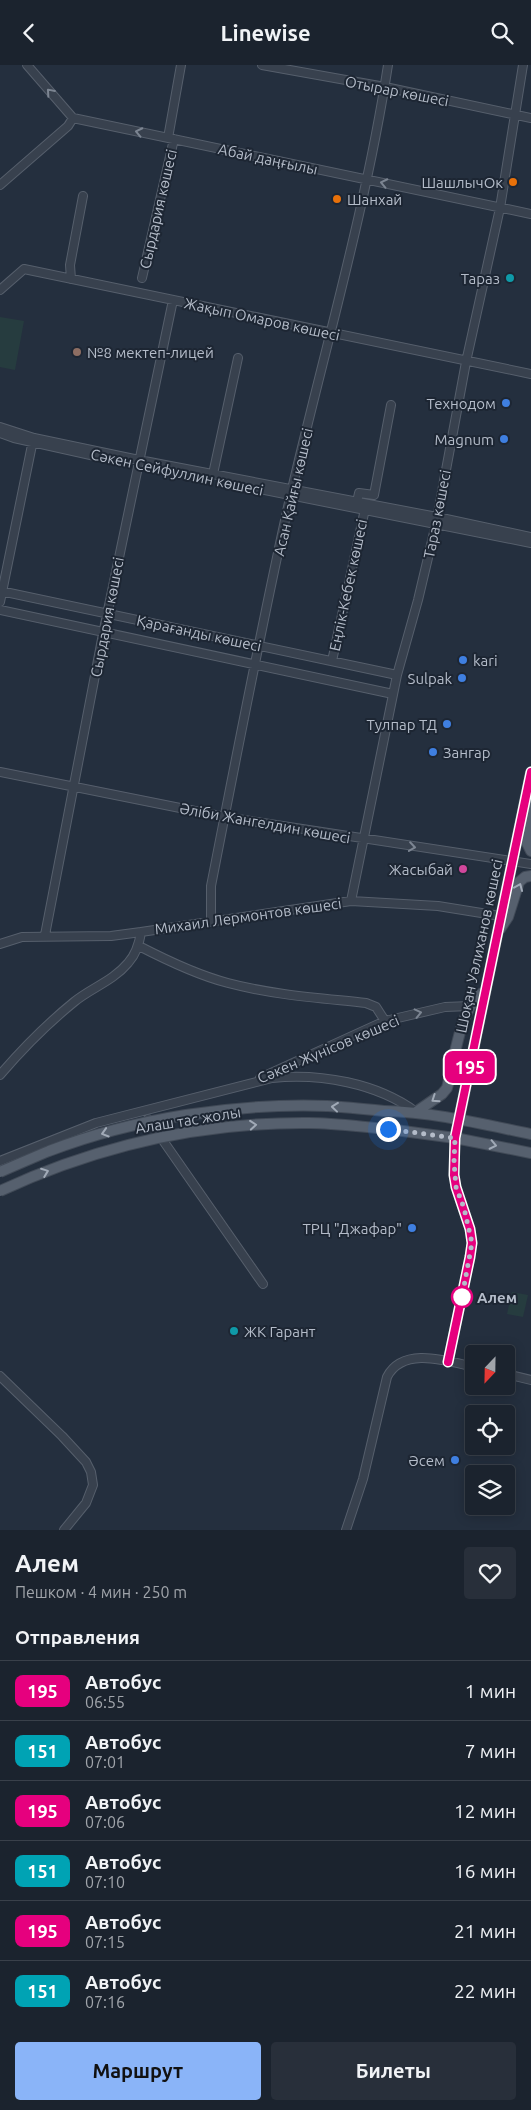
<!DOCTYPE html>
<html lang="ru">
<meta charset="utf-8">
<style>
:root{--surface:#1b232e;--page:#282f3a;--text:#f1f3f6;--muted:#a0a4aa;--line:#39404a;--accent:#8ab4f8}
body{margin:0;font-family:Ubuntu,sans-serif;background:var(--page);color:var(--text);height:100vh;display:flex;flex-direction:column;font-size:19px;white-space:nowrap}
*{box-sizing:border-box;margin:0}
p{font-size:16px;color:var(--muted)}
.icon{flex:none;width:28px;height:28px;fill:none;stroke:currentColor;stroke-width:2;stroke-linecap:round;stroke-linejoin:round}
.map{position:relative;height:1465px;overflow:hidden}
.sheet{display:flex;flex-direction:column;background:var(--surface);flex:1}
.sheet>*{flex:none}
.badge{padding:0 10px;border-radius:8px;font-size:18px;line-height:32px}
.needle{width:32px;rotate:202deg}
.buttons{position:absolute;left:465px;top:1280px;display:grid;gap:10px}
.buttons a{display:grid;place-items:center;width:50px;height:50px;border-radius:5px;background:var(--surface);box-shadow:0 2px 12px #0003,0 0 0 1px var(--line);font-size:25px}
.you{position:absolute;width:25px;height:25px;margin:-12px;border:4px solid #fff;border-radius:50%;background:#1a73e8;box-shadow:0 0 0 8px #1a73e833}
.map>.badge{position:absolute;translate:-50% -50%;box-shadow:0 0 0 2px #fff}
h2{padding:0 15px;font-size:19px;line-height:45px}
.round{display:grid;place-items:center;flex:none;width:52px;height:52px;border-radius:5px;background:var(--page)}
.headline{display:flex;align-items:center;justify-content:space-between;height:85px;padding:0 15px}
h1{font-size:24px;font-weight:700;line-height:38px}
.action{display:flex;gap:10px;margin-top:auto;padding:10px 15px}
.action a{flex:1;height:58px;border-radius:5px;background:var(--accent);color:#111;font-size:20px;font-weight:700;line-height:58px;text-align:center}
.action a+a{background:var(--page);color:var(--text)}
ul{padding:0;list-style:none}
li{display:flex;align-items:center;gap:15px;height:60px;padding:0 15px;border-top:1px solid var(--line)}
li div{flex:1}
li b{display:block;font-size:19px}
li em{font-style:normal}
li .badge{min-width:55px;font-weight:700;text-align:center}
header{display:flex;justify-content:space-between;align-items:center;height:65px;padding:0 15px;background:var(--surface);font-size:22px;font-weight:700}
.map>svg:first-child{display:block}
.green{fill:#263c3f}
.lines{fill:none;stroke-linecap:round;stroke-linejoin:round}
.minor-casing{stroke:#565f6c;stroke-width:10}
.major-casing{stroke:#414a57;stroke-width:12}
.minor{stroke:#38414e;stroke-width:8}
.major{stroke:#56606e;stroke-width:10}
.major-bridge-casing{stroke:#414a57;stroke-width:12;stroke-linecap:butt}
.major-bridge{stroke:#56606e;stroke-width:10}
.oneway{stroke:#7c8592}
.oneway2{stroke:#a1aab7}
.line-casing{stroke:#fff;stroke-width:11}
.line{stroke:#e6007e;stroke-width:8}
.walk{stroke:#b4bcc9;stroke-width:5;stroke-dasharray:0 9}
.food-dot{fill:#e8710a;stroke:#1d2633;stroke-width:2}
.culture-dot{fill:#0f9aa8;stroke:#1d2633;stroke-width:2}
.education-dot{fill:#8d6e63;stroke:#1d2633;stroke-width:2}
.shop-dot{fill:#3f7fe0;stroke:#1d2633;stroke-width:2}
.hotel-dot{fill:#d1479c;stroke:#1d2633;stroke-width:2}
.stop-dot{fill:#fff;stroke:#e6007e;stroke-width:2.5}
.labels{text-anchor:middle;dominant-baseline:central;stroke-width:4;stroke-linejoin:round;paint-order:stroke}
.street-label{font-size:15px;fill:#b4bcc9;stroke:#1d2633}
.poi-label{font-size:15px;fill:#b4bcc9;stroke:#1d2633;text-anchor:end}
.stop-label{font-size:15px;font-weight:bold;fill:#b4bcc9;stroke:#1d2633;text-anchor:start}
</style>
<header><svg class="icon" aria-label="back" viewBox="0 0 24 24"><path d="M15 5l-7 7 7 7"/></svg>Linewise<svg class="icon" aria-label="search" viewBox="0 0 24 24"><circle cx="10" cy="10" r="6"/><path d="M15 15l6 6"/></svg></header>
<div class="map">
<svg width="531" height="1465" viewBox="0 0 531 1465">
<rect width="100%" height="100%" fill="#242f3e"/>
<path class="green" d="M0 252 24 256 15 305 0 302Z
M512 1227 528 1230 523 1252 507 1249Z"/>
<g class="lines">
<defs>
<path id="minor" d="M27 0 73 53 531 149
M262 0 385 22 531 53
M168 73 181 0
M0 120 68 61 73 53
M142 213 174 74
M71 214 70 200 83 131
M0 225 24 204 531 309
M0 362 34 373 139 395 437 452 531 472
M0 368 14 373 95 391
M213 409 238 293
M224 417 531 478
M357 437 359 428 374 430 391 340
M0 526 397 610
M0 537 33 375
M0 545 393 629
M332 596 365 444
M0 707 225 752 531 799
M351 836 397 610 418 535 436 459 466 297 500 143 523 0
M211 856V821C237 689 262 556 292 424 325 283 366 143 388 0
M45 870 103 569 173 235
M0 879 22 872 111 871 141 867
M139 881C168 896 197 910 228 918 273 930 320 933 366 938L376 942 385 956
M0 1010C23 983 47 959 74 937 91 923 113 916 128 898 136 889 139 880 141 867L351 836 438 841 500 851
M260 1013 385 956 445 942 470 941
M148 1054 263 1219
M0 1096 96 1058 272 1013C320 1008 377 1018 416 1047
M448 1297 470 1192 472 1178 470 1164 456 1122 454 1110 455 1073
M506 1309 531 1315
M0 1311 62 1371 86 1397 91 1407 93 1420 86 1438 64 1465
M346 1465 363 1414 387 1312C403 1281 447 1296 474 1302"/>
<path id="major" d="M527 738 529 758 527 778 531 786
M500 864 508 852 519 817 525 812 531 811
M384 1046C434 1047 482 1059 531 1069
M416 1047 442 1029 447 1023C454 998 460 939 484 927
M388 1064 455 1073 531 1088
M455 1073 531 707"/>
</defs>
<use href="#minor" class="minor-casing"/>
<use href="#major" class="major-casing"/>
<use href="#minor" class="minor"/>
<use href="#major" class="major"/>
<defs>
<path id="major-bridge" d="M0 1107C16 1100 32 1093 49 1086 135 1053 235 1038 327 1041 346 1042 365 1044 384 1046
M0 1126C99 1080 200 1057 309 1058 335 1058 362 1062 388 1064"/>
</defs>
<use href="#major-bridge" class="major-bridge-casing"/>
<use href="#major-bridge" class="major-bridge"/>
</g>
<defs><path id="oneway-chevron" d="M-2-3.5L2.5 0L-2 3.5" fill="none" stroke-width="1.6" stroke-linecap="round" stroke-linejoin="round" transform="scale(1.25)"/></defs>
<g class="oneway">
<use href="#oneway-chevron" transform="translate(50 27) rotate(-131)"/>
<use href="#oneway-chevron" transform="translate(139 67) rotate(-168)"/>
<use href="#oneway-chevron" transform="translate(384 118) rotate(-168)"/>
<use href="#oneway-chevron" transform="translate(412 782) rotate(8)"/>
<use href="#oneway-chevron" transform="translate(418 948) rotate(-13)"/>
</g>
<g class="oneway2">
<use href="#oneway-chevron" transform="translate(519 822) rotate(-67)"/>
<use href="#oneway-chevron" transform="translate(435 1034) rotate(146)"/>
<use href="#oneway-chevron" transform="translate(335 1042) rotate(-174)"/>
<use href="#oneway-chevron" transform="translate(253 1060) rotate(-5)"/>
<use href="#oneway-chevron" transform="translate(105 1068) rotate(163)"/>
<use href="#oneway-chevron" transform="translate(493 1080) rotate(12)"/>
<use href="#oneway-chevron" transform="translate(45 1107) rotate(-21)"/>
</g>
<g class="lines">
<defs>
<path id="line" d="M448 1297 470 1192 472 1178 470 1164 456 1122 454 1110 455 1073 531 707"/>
</defs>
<use href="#line" class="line-casing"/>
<use href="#line" class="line"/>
<path class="walk" d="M388 1064 455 1073 454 1097 456 1122 464 1143 472 1178 462 1232"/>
</g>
<g class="food-dot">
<circle cx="513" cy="117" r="5"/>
<circle cx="337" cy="134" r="5"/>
</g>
<g class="culture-dot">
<circle cx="510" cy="213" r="5"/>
<circle cx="234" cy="1266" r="5"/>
</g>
<circle class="education-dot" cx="77" cy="287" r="5"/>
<g class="shop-dot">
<circle cx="506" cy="338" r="5"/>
<circle cx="504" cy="374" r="5"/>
<circle cx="463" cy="595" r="5"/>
<circle cx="462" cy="613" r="5"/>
<circle cx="447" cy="659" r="5"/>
<circle cx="433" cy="687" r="5"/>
<circle cx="412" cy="1163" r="5"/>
<circle cx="455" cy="1395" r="5"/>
</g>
<circle class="hotel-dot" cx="463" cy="804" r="5"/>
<circle class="stop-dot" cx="462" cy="1232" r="10"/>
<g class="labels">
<g class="street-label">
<text transform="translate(397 26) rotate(11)">Отырар көшесі</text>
<text transform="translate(268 94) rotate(12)">Абай даңғылы</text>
<text transform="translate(158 144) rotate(-77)">Сырдария көшесі</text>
<text transform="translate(262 254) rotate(12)">Жақып Омаров көшесі</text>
<text transform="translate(177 407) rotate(12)">Сәкен Сейфуллин көшесі</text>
<text transform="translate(293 427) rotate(-77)">Асан Қайғы көшесі</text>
<text transform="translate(437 449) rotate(-79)">Тараз көшесі</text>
<text transform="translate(348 520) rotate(-78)">Еңлік-Кебек көшесі</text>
<text transform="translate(107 552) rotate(-79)">Сырдария көшесі</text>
<text transform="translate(199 568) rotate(12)">Қарағанды көшесі</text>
<text transform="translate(265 758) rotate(10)">Әліби Жангелдин көшесі</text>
<text transform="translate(248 851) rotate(-8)">Михаил Лермонтов көшесі</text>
<text transform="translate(479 881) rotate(-78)">Шоқан Уәлиханов көшесі</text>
<text transform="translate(328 984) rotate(-23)">Сәкен Жүнісов көшесі</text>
<text transform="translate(188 1055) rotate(-9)">Алаш тас жолы</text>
</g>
<g class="poi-label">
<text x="503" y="117">ШашлычОк</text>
<text x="347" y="134" text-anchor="start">Шанхай</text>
<text x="500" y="213">Тараз</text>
<text x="87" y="287" text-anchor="start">№8 мектеп-лицей</text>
<text x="496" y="338">Технодом</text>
<text x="494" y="374">Magnum</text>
<text x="473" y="595" text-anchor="start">kari</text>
<text x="452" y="613">Sulpak</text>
<text x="437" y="659">Тулпар ТД</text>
<text x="443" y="687" text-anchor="start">Зангар</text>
<text x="453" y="804">Жасыбай</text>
<text x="402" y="1163">ТРЦ "Джафар"</text>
<text x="244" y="1266" text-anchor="start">ЖК Гарант</text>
<text x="445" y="1395">Әсем</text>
</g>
<g class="stop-label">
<text x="477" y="1232">Алем</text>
</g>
</g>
</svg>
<div class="buttons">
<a><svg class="needle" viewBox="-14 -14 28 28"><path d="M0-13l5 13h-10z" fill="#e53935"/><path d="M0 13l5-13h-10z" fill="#a0a4aa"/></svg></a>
<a><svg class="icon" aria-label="locate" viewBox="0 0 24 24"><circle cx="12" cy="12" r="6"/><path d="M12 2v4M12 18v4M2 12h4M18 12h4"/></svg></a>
<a><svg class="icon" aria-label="layers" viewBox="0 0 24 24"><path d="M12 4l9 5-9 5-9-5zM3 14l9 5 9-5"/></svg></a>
</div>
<div class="you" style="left:388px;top:1064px"></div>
<b class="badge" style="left:470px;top:1002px;background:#e6007e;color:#fff">195</b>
</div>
<section class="sheet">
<div class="headline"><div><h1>Алем</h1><p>Пешком · 4 мин · 250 m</p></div><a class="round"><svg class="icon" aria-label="heart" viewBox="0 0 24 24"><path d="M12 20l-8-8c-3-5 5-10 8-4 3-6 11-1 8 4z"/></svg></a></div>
<h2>Отправления</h2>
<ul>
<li><span class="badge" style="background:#e6007e;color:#fff">195</span><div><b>Автобус</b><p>06:55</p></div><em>1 мин</em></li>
<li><span class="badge" style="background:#00a3b4;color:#fff">151</span><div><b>Автобус</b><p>07:01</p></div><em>7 мин</em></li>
<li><span class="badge" style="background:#e6007e;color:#fff">195</span><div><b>Автобус</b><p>07:06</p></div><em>12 мин</em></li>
<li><span class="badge" style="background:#00a3b4;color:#fff">151</span><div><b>Автобус</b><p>07:10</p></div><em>16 мин</em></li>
<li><span class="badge" style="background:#e6007e;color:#fff">195</span><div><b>Автобус</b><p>07:15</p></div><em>21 мин</em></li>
<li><span class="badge" style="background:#00a3b4;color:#fff">151</span><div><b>Автобус</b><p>07:16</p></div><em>22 мин</em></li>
</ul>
<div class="action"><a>Маршрут</a><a>Билеты</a></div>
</section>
